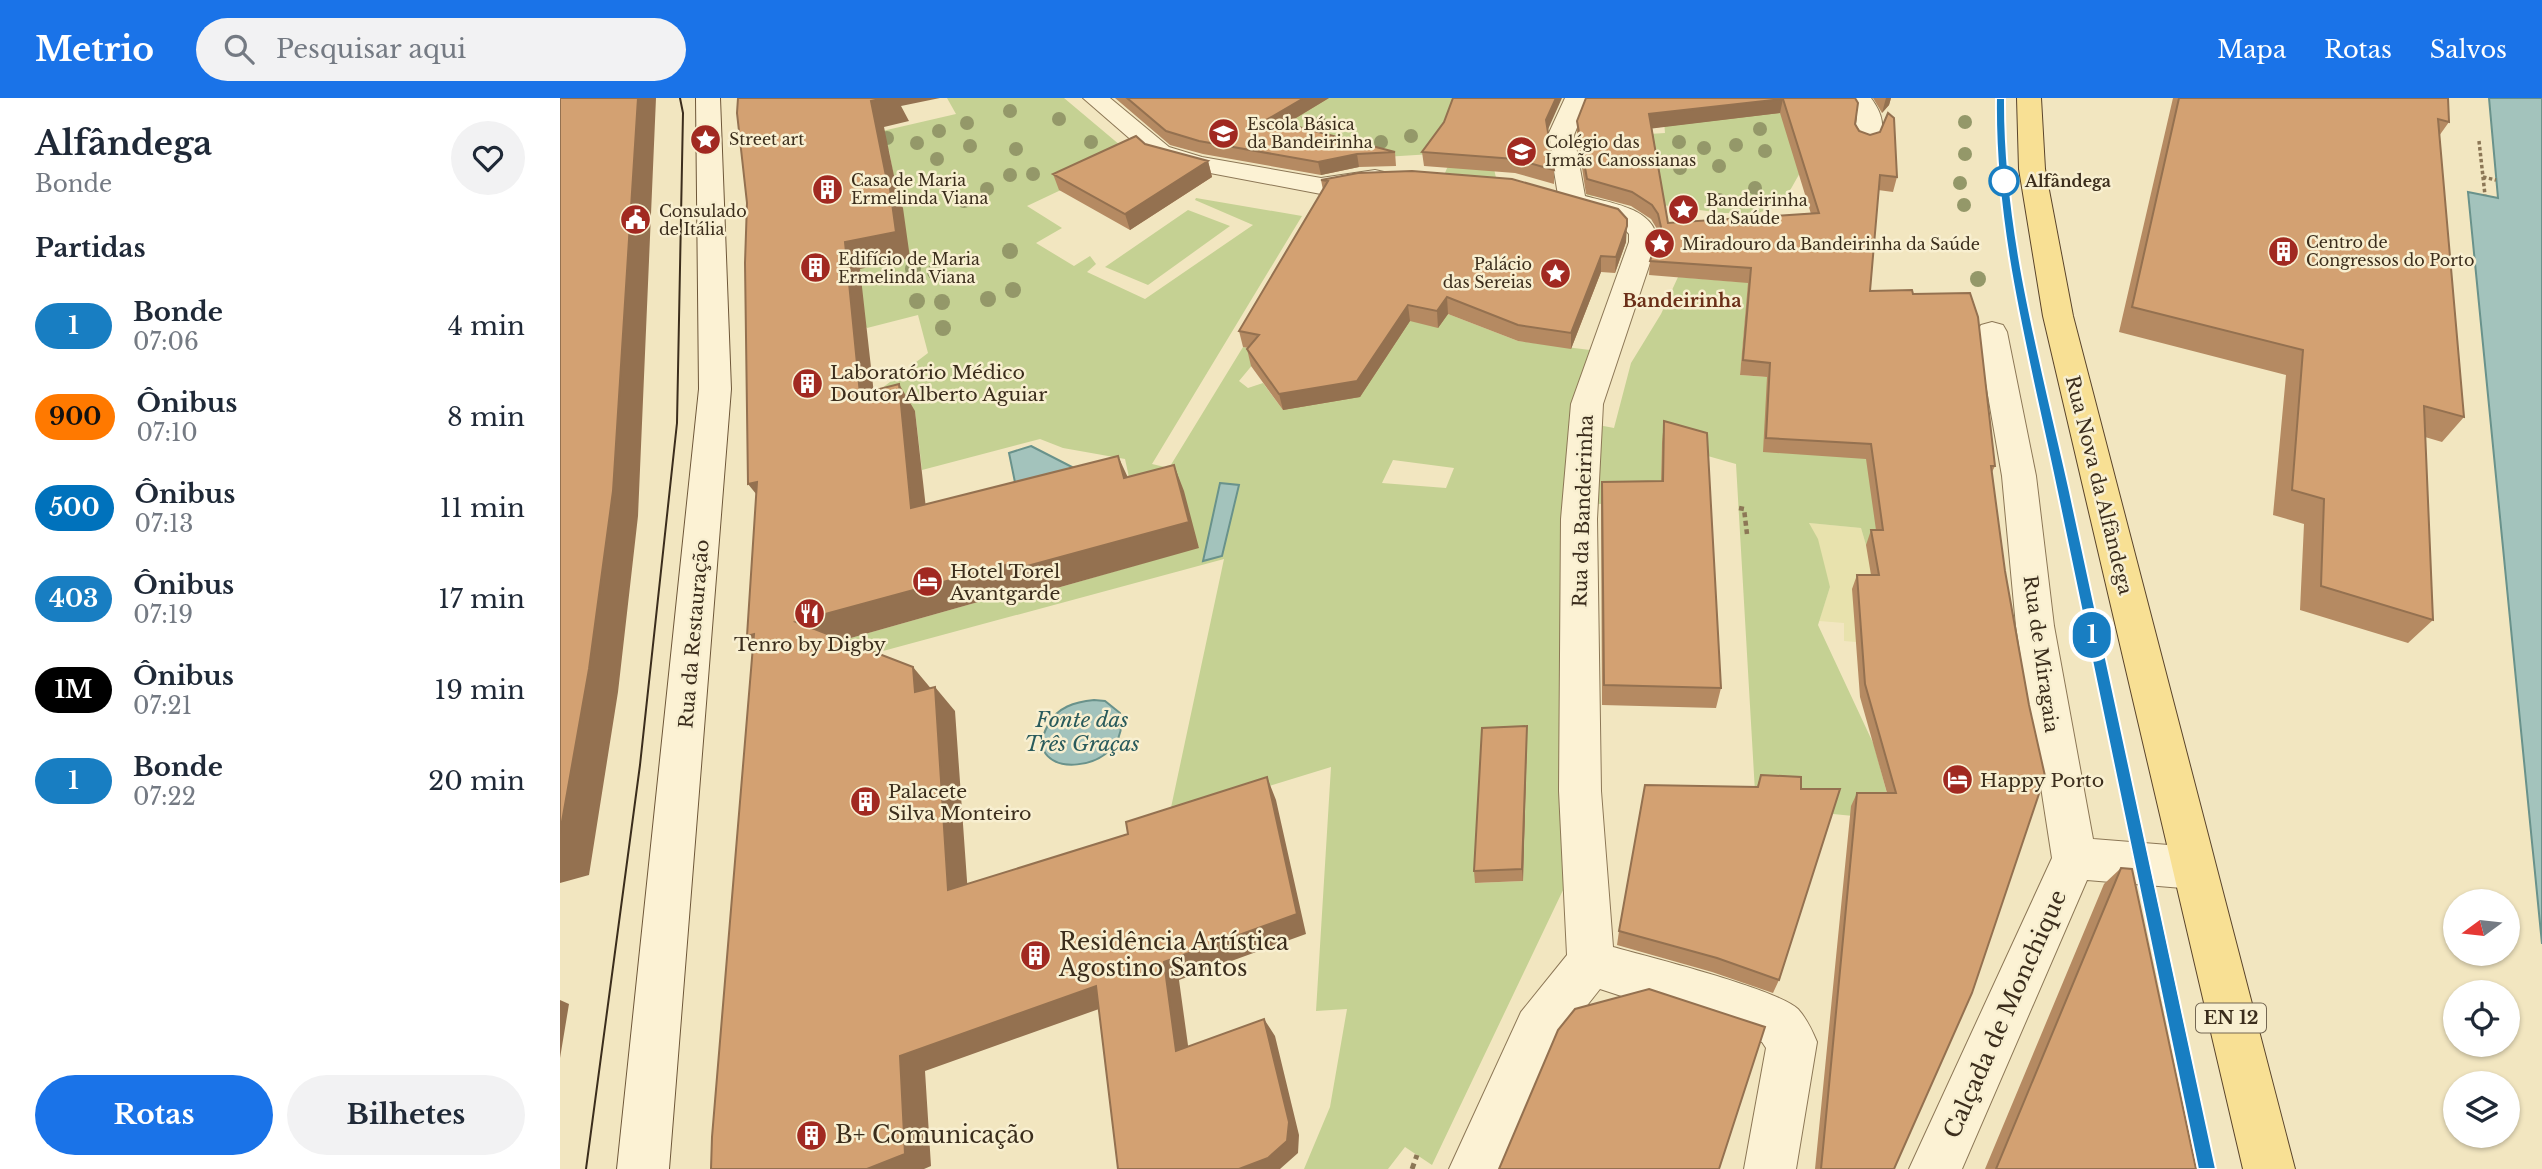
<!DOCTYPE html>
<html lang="pt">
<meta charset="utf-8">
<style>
:root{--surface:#fff;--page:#f2f2f3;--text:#1f2937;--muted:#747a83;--accent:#1a73e8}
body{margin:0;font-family:"Libre Baskerville",serif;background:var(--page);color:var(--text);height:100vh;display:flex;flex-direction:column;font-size:26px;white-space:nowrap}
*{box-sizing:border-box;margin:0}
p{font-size:23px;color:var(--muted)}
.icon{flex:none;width:38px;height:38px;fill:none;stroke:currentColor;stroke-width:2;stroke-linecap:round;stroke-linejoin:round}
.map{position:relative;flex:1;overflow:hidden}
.side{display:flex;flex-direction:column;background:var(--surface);width:560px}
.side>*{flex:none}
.badge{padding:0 14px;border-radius:23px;font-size:24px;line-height:46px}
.needle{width:46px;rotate:255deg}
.controls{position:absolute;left:1883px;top:791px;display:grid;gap:14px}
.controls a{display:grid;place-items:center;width:77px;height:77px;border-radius:50%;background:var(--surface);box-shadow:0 2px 5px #0004;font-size:35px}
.map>.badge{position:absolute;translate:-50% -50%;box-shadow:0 0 0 4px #fff}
h2{padding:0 35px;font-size:26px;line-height:63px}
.round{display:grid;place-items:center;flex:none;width:74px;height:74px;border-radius:37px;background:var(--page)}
.overview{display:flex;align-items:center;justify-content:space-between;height:119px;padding:0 35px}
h1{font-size:33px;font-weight:700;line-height:52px}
.primary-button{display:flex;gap:14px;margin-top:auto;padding:14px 35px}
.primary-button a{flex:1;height:80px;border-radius:42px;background:var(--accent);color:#fff;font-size:28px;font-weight:700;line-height:80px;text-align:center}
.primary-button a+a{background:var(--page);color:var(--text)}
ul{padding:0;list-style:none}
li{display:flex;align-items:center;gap:21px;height:91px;padding:0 35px}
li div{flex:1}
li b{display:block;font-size:26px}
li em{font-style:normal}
li .badge{min-width:77px;font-weight:700;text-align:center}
header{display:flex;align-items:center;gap:42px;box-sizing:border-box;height:98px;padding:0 35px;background:var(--accent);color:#fff}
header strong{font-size:33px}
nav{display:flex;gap:38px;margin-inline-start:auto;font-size:24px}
.search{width:490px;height:63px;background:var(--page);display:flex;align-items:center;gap:18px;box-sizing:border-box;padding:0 24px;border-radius:38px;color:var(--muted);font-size:26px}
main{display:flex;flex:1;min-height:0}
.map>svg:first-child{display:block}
.farmland{fill:#e8e2ad}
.green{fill:#c5d193;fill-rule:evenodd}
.water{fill:#a3c3bc;stroke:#69928b;stroke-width:2}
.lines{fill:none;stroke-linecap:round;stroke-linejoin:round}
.pedestrian-casing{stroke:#8c7756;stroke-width:2}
.minor-casing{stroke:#8c7756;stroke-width:2}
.secondary-casing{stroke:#6e5739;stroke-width:2}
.primary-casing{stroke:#5a442b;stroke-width:2}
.path-far2{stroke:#8c7756;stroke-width:3.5;stroke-dasharray:3.5 2.5;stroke-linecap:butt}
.path-far1{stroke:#8c7756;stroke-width:4.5;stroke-dasharray:5 3.5;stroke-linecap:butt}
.path{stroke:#8c7756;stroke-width:5;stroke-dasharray:6 4.5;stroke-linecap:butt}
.pedestrian{fill:#fcf2d4;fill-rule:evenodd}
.minor{fill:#fcf2d4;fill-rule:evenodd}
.secondary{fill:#fcf2d4;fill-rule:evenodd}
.primary{fill:#f8e094;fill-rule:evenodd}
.tram{stroke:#3b2d1c;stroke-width:2}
.tree{fill:#949869}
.wall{fill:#b58a62;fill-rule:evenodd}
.shaded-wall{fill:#947150}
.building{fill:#d3a172;stroke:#947150;stroke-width:2;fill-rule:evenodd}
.line{fill:#187ec2;stroke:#fff;stroke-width:2}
.stop-dot{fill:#fff;stroke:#187ec2;stroke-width:3.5}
.labels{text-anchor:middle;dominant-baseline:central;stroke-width:5;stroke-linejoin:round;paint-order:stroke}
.far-poi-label{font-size:16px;fill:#3b2d1c;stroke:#f8efd0;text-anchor:start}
.far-stop-label{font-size:16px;font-weight:bold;fill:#3b2d1c;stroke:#f8efd0;text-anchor:start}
.far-neighbourhood-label{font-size:18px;font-weight:bold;fill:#6b2f18;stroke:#f8efd0}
.shield{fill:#f8efd0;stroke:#746752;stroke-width:2}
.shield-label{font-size:18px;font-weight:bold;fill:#3b2d1c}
.poi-label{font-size:19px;fill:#3b2d1c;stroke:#f8efd0;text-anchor:start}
.street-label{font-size:19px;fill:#3b2d1c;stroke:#f8efd0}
.water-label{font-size:21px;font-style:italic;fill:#2a5b5c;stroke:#f8efd0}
.near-poi-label{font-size:23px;fill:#3b2d1c;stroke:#f8efd0;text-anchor:start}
.near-street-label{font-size:23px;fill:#3b2d1c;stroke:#f8efd0}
</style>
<header>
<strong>Metrio</strong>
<div class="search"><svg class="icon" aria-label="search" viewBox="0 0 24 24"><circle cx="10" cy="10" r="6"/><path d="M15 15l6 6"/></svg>Pesquisar aqui</div>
<nav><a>Mapa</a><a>Rotas</a><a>Salvos</a></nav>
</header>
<main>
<section class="side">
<div class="overview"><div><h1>Alfândega</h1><p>Bonde</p></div><a class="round"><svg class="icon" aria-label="heart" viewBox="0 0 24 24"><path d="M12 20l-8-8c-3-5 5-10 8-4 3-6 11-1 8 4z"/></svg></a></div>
<h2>Partidas</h2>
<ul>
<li><span class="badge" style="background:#187ec2;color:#fff">1</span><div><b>Bonde</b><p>07:06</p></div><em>4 min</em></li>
<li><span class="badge" style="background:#ff7900;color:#111">900</span><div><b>Ônibus</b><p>07:10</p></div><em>8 min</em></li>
<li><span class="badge" style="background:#0072bc;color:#fff">500</span><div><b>Ônibus</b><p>07:13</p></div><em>11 min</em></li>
<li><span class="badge" style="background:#187ec2;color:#fff">403</span><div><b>Ônibus</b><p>07:19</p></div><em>17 min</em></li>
<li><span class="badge" style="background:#000;color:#fff">1M</span><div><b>Ônibus</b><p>07:21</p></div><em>19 min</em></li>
<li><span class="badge" style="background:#187ec2;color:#fff">1</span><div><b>Bonde</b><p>07:22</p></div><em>20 min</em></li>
</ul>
<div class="primary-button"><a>Rotas</a><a>Bilhetes</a></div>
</section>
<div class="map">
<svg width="1982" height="1071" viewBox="0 0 1982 1071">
<rect width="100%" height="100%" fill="#f2e6c0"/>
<path class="farmland" d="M1249 425 1301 430 1306 447 1322 466 1296 544 1284 543V525L1259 523 1270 489Z"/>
<path class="green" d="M387 0H504L573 58 467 108 502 130 476 145 514 168 530 158 536 166 527 174 585 201 693 127 635 102 636 100 742 118 592 366 609 370 683 249 704 253 679 283 688 290 703 285 723 312 841 221 888 216 958 243 1030 252 1005 409 1004 790 872 1067 845 1049 828 1071H744L770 1009 787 911 756 913 771 669 609 719 664 461 286 563 287 541 464 491 466 499 639 449 570 384 565 361 503 350 480 341 362 372 355 313 305 303 368 255 358 217 307 230 264 179 338 104 329 52 197 62 396 16ZM833 362 894 370 886 390 822 385ZM967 643 963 783 916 785 915 784Z
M769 0H900L925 27 936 80 885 75 905 27 872 56 824 59 721 23Z
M1233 13 1241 73 1224 103 1213 110 1198 115H1162L1027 97 1023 68 1089 36 1105 35 1104 23Z
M628 112 670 128 588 187 545 169Z
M1118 179 1180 184 1189 180 1180 277 1220 280 1322 336 1318 446 1306 447 1301 430 1249 425 1258 441 1270 489 1258 527 1314 647 1334 722 1273 716V708L1195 694 1176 366 1102 345 1101 405 1034 406 1033 326 1054 330 1071 265 1101 216Z"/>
<path class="water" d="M1929 0H1982V846L1908 94 1938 100Z
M471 348 516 371 458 399 449 355Z
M660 385 679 387 662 458 643 463Z
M534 602 545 603 560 615C574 679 456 684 488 627 497 609 515 604 534 602Z"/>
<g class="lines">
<defs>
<path id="pedestrian" d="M1286 0H1311C1322 15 1327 30 1316 46L1307 49 1298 46 1294 41 1297 19Z"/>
<path id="minor" d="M523 0H550L609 49 642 59 761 80 815 72 824 74 828 80 824 86 761 96 629 71 591 59Z
M1005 0H1029L1014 37 1025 98C1050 105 1097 110 1097 144L1043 306 1037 421 1041 693 1053 849C1089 859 1217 891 1238 911 1247 921 1252 932 1257 944L1236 1071H1184L1206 950 1202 944 1040 891 995 948 942 1071H889L961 914 1007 857 999 693 1001 421 1011 306 1069 144V136L1059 125 1002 109 999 103 988 37Z
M1432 224 1443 227 1447 234 1476 378 1494 528 1533 741 1634 749 1650 755 1656 770 1650 785 1634 791 1527 782 1402 1071H1349L1492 760 1456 528 1442 378 1417 234 1421 227Z"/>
<path id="secondary" d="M136 0H160L171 291 109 1071H57L139 291Z"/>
<path id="primary" d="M1457 0H1481L1485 71 1513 218 1735 1071H1683L1483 218 1459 71Z"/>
</defs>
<use href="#pedestrian" class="pedestrian-casing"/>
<use href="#minor" class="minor-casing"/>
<use href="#secondary" class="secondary-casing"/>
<use href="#primary" class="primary-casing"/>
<path class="path-far2" d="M1919 43 1925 97
M1923 79 1936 82"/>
<path class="path-far1" d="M1179 410 1184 411 1187 436"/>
<path class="path" d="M852 1071 857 1057"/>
<use href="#pedestrian" class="pedestrian"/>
<use href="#minor" class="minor"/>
<use href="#secondary" class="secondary"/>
<use href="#primary" class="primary"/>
<path class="tram" d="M1441 0 1446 100 1461 198 1647 1071
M26 1071 80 667 117 325 123 15 120 0"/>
</g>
<g class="tree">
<circle cx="450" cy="13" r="7"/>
<circle cx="499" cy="21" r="7"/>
<circle cx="1405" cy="24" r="7"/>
<circle cx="407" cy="25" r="7"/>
<circle cx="760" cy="25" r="7"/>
<circle cx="1200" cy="31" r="7"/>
<circle cx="379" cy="33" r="7"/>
<circle cx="851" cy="38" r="7"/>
<circle cx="327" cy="40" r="7"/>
<circle cx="531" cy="44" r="7"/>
<circle cx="821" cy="44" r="7"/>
<circle cx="1119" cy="44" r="7"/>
<circle cx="357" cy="45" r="7"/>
<circle cx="1176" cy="47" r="7"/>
<circle cx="410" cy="48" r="7"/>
<circle cx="1144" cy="50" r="7"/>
<circle cx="456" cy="51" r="7"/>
<circle cx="1205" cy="53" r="7"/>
<circle cx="1405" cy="56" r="7"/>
<circle cx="377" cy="61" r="7"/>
<circle cx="1159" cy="68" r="7"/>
<circle cx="1120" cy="70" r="7"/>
<circle cx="473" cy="76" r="7"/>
<circle cx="450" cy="77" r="7"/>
<circle cx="1400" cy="85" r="7"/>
<circle cx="1195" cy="90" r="7"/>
<circle cx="427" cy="91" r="7"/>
<circle cx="1159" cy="102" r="7"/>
<circle cx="404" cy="103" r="7"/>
<circle cx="1404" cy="107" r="7"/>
<circle cx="450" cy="153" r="8"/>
<circle cx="353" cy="171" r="8"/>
<circle cx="375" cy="174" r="8"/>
<circle cx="1418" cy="181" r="8"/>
<circle cx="453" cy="192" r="8"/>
<circle cx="428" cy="201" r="8"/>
<circle cx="357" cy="203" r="8"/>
<circle cx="382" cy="204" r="8"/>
<circle cx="383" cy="230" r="8"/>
</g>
<path class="wall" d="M555 0H769L726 26 835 54 836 68 799 69 761 77 643 56 610 47Z
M1026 0H1295V26L1337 79 1333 94 1318 92 1310 193 1353 196 1435 368 1432 374 1334 1071H1255L1291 708 1297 695H1327L1300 599 1292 491 1297 477H1311L1306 447 1311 432H1316L1306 361 1203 354 1207 279 1180 277 1188 185 1089 177 1090 163 1098 137 1097 131 1091 121 1071 108 1026 96 1017 37V23ZM1220 15 1251 116 1108 125 1092 30Z
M1313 0H1331L1329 7 1322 15Z
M1613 0H1888L1889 24 1879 38 1904 319 1882 344 1865 339 1873 522 1848 545 1740 512 1744 426 1713 417 1726 277 1559 234Z
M987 32 994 72V86L955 75 864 68 862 54Z
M585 46 648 63 652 79 570 132 499 92 493 76Z
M761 82 1066 144 1055 175 1041 174 1011 251 958 243 888 216 878 230 850 223 800 299 723 312 691 268 687 251 688 250 683 249 679 233 763 92Z
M1104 323 1161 590 1156 610 1042 607 1041 406 1042 384 1101 383 1102 345Z
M967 628 963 783 915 785 914 773Z
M1201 677 1219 882 1213 895 1152 874 1057 847 1059 833 1197 689Z
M1561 770 1636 1071H1425L1544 786Z"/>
<path class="shaded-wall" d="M78 0H96L78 418 58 594 29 777 0 785V735Z
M324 0H380L341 8 349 23 324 29 339 102 343 110 350 160 300 171 317 323 300 296 285 144 311 3Z
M744 0H769L711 35 708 21Z
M996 0H1002L986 36V22Z
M1326 0H1331L1329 7 1322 15Z
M1223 1 1220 15 1088 31 1089 16Z
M797 56 799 69 761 77 758 64Z
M648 63 652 79 570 132 565 116Z
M1067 128 1066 144 1055 175 1056 159Z
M1041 158V174L1011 251V235Z
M887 199 888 216 878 230 877 213Z
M848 207 850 223 800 299 723 312 719 296Z
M339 286 355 313 369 437 351 410Z
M558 358 570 384 564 380Z
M614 367 624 393 639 450 465 499 461 492 259 549 236 524Z
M197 384 210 413 188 386Z
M194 536 212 562 187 538Z
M353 569 373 593 355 594Z
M375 589 395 613 409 811 388 792Z
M967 628V642L963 783 962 771Z
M707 679 716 702 746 836 619 882 631 969 616 953 604 864Z
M536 888 553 906 365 973 371 1068 364 1071H307L340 958Z
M0 902 9 906 0 960Z
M704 921 715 938 739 1037 738 1055 720 1071H679Z"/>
<path class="building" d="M0 0H78L53 393 29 571 0 735Z
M178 0H324L311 3 327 83H329L336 134 285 144 300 296 339 286 351 410 558 358 564 380 614 367 629 424 449 473V466L236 524 353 569 355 594 375 589 388 792 568 736 566 724 707 679 737 816 604 864 616 953 704 921 729 1024 727 1043 708 1060 679 1071H558L536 888 340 958 345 1056 307 1071H151L152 1039 194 536 187 538 197 384 188 386 185 165 187 105 177 15Z
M567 0H744L708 21 835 54 797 56 758 64 639 43 606 33Z
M893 0H996L986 22 994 72 955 61 862 54 884 24Z
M1026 0H1295L1298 5 1295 26 1299 33 1310 37 1320 34 1328 15 1334 20 1337 79 1320 77 1310 193 1352 192 1353 196 1410 195 1418 219 1435 368H1431L1445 473 1469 607 1485 678 1412 895 1334 1071H1261L1297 695H1336L1305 586 1297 477H1319L1311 432H1323L1311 346 1206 340 1210 265 1183 262 1191 170 1090 163 1101 129 1098 116 1092 107 1072 94 1027 81 1017 23ZM1223 1 1259 115 1108 125 1089 16Z
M1619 0H1888L1889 24 1878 21 1904 319 1864 308 1873 522 1761 488 1764 401 1732 392 1743 252 1572 209Z
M576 38 585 46 648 63 565 116 493 76Z
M852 73 952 81 1058 111 1067 121V128L1056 159 1041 158 1011 235 958 227 887 199 877 213 848 207 797 283 719 296 687 251 699 237 679 233 768 83 761 82 798 75Z
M1104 323 1147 335 1161 590 1044 587 1042 384 1103 383Z
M967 628 962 771 914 773 922 630Z
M1201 677 1241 679V691H1280L1219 882 1157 860 1059 833 1085 687 1198 689Z
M1561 770 1572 771 1636 1071H1436Z
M1089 891 1205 929 1159 1071H939L998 932 1015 911Z"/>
<path class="line" d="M1436 0H1445C1444 135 1481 263 1510 394 1559 620 1606 846 1656 1071H1638C1590 846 1544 620 1497 394 1470 263 1434 135 1436 0Z"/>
<defs>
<symbol id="school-disc" viewBox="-11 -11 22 22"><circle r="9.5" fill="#a12921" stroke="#f8efd0"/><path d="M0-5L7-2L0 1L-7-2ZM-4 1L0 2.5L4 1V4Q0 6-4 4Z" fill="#fff"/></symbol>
<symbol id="sight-disc" viewBox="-11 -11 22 22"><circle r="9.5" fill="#a12921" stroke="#f8efd0"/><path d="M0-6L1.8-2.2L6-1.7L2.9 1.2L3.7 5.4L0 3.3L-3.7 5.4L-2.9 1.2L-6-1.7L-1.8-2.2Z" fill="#fff"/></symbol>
<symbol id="university-disc" viewBox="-11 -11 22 22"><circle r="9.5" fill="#a12921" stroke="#f8efd0"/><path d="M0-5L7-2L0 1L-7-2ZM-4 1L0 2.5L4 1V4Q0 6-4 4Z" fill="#fff"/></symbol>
<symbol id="building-disc" viewBox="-11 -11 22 22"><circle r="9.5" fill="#a12921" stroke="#f8efd0"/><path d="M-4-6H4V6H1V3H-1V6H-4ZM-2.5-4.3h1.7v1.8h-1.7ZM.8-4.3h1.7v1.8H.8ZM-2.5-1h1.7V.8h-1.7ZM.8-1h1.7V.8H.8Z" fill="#fff"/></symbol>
<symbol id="civic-disc" viewBox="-11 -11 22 22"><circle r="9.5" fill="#a12921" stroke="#f8efd0"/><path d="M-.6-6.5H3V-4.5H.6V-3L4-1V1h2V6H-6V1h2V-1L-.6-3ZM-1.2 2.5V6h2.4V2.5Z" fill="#fff"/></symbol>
<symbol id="hotel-disc" viewBox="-11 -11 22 22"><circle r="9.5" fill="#a12921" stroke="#f8efd0"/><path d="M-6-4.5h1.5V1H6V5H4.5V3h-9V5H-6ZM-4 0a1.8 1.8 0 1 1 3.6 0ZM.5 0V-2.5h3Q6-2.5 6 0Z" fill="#fff"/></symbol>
<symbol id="restaurant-disc" viewBox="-11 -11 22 22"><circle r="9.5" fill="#a12921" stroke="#f8efd0"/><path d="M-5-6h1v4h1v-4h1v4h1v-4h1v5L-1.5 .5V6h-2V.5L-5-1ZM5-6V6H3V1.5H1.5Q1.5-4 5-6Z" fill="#fff"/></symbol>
</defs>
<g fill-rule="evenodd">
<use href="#school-disc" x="646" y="18" width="35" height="35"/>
<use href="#sight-disc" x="128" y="24" width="35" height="35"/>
<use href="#university-disc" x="944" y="36" width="35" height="35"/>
<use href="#building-disc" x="250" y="74" width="35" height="35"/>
<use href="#sight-disc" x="1106" y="94" width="35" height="35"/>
<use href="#civic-disc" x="58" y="104" width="35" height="35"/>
<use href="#sight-disc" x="1082" y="128" width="35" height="35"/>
<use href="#building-disc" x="1706" y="136" width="35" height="35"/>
<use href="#building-disc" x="238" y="152" width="35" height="35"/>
<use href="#sight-disc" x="978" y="158" width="35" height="35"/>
<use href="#building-disc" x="230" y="268" width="35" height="35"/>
<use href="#hotel-disc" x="350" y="466" width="35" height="35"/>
<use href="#restaurant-disc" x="232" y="498" width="35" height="35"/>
<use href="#hotel-disc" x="1380" y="664" width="35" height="35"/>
<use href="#building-disc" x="288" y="686" width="35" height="35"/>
<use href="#building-disc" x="458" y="840" width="35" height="35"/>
<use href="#building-disc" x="234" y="1020" width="35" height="35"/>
</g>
<circle class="stop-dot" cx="1444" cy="83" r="14"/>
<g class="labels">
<g class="far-poi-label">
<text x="687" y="26">Escola Básica<tspan x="687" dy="18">da Bandeirinha</tspan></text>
<text x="169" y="41">Street art</text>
<text x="985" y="44">Colégio das<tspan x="985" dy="18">Irmãs Canossianas</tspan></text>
<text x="291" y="82">Casa de Maria<tspan x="291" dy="18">Ermelinda Viana</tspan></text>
<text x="1146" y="102">Bandeirinha<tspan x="1146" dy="18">da Saúde</tspan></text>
<text x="99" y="113">Consulado<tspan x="99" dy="18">de Itália</tspan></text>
<text x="1746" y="144">Centro de<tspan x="1746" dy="18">Congressos do Porto</tspan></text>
<text x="1122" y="146">Miradouro da Bandeirinha da Saúde</text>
<text x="278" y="161">Edifício de Maria<tspan x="278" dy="18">Ermelinda Viana</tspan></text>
<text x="972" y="166" text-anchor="end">Palácio<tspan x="972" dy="18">das Sereias</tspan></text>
</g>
<g class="far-stop-label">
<text x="1465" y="83">Alfândega</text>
</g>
<g class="far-neighbourhood-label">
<text x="1122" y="203">Bandeirinha</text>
</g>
<rect class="shield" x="1636" y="905.5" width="70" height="29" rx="5"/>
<g class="shield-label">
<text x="1671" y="920">EN 12</text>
</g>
<g class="poi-label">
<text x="270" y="274">Laboratório Médico<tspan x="270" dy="22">Doutor Alberto Aguiar</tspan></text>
<text x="390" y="473">Hotel Torel<tspan x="390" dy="22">Avantgarde</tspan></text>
<text x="250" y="546" text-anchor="middle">Tenro by Digby</text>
<text x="1420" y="682">Happy Porto</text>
<text x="328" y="693">Palacete<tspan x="328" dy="22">Silva Monteiro</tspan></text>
</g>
<g class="street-label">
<text transform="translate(1539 387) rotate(76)">Rua Nova da Alfândega</text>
<text transform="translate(1023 413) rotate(-88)">Rua da Bandeirinha</text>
<text transform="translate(134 536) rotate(-85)">Rua da Restauração</text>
<text transform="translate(1481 556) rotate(82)">Rua de Miragaia</text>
</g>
<g class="water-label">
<text x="522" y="622">Fonte das<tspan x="522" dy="24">Três Graças</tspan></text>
</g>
<g class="near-poi-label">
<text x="499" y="844">Residência Artística<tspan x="499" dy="26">Agostino Santos</tspan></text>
<text x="275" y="1037">B+ Comunicação</text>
</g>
<g class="near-street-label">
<text transform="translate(1445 916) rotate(-66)">Calçada de Monchique</text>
</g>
</g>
</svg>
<div class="controls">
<a><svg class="needle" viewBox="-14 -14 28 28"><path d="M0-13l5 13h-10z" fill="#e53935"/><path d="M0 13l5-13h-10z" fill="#747a83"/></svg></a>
<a><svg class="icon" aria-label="locate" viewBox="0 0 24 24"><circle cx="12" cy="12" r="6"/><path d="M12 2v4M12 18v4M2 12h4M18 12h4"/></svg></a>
<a><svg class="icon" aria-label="layers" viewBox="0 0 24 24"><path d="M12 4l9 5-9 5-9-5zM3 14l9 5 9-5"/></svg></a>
</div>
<b class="badge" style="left:1532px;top:537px;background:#187ec2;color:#fff">1</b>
</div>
</main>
